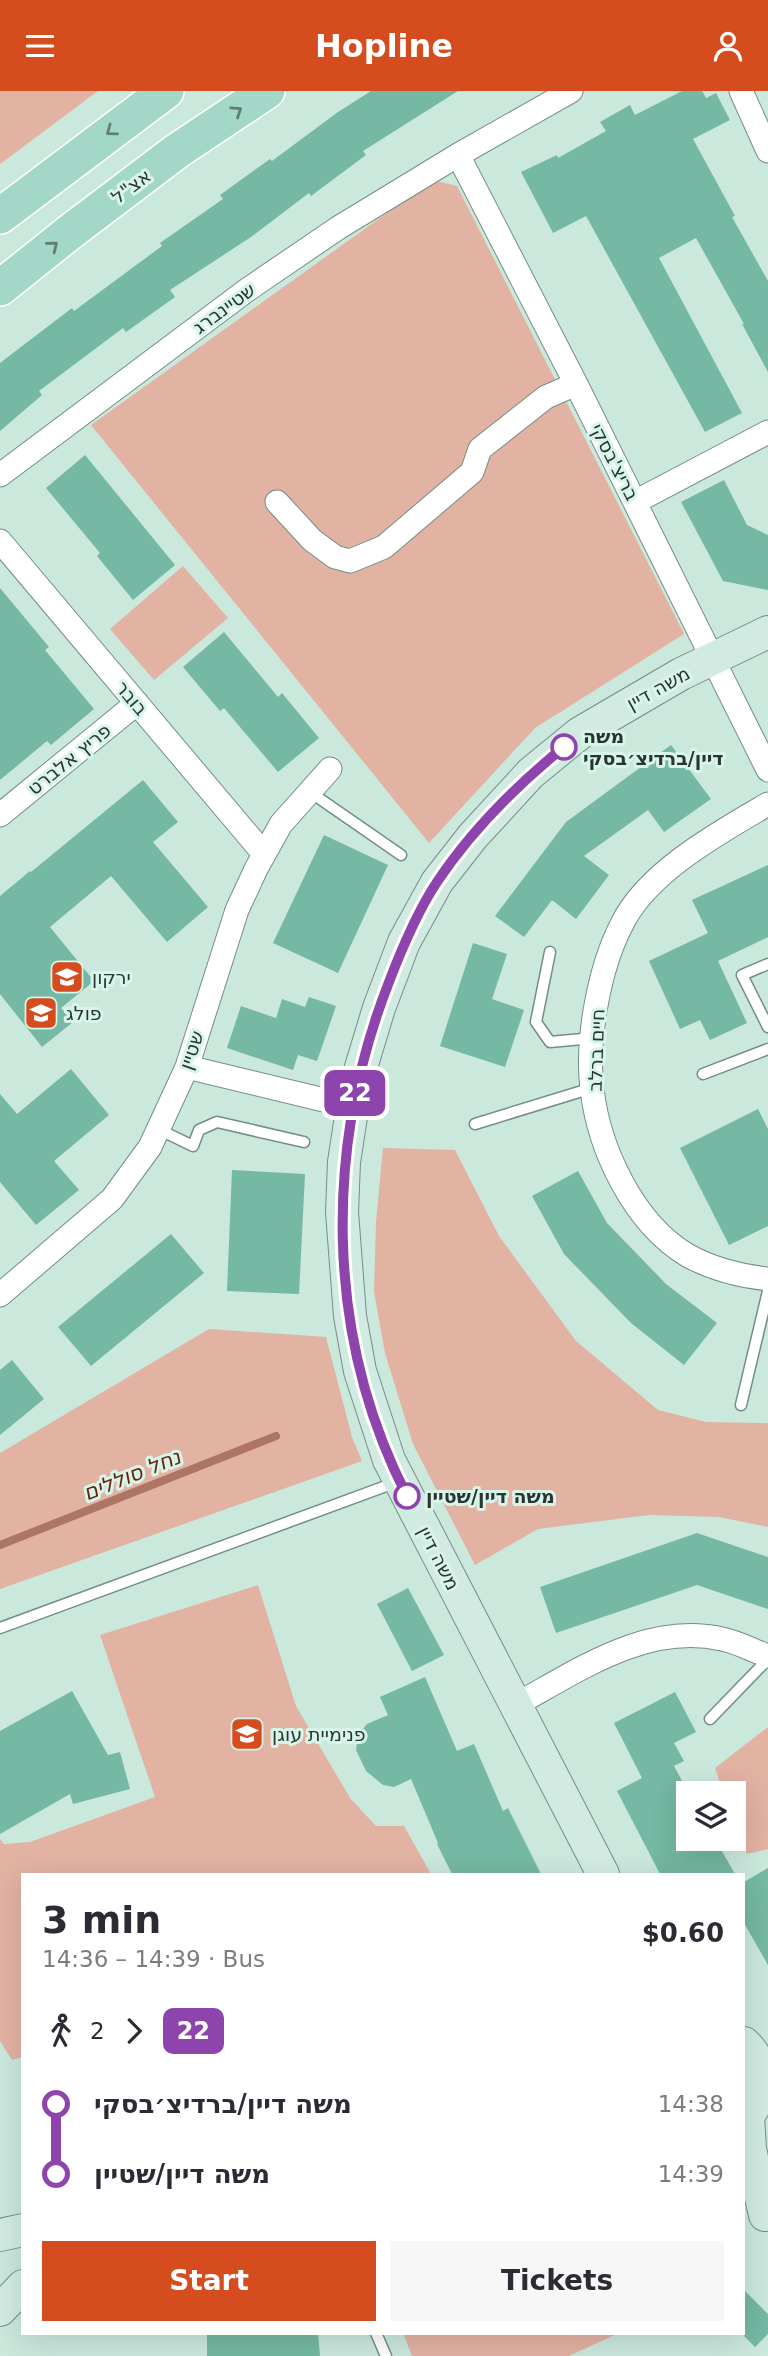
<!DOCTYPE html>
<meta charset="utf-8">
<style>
:root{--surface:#fff;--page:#f7f7f7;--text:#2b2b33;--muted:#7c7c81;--accent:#d54d1e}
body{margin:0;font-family:"DejaVu Sans","Noto Sans Hebrew",sans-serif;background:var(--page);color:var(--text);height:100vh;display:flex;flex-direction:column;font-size:26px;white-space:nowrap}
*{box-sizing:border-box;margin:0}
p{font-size:23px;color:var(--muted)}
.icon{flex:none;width:38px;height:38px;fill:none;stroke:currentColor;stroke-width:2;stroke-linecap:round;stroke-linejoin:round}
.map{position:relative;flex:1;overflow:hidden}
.panel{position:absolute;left:21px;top:1782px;width:724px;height:462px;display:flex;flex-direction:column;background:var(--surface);border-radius:0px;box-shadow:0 7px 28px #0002}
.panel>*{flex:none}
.badge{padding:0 14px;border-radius:10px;font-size:24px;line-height:46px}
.controls{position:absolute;left:676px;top:1690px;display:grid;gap:14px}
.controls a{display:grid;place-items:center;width:70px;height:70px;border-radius:0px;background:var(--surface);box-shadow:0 7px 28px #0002;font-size:35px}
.map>.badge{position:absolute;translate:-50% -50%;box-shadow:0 0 0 4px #fff}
.legs{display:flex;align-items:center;gap:10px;height:77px;padding:0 21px;font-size:23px}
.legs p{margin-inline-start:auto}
.overview{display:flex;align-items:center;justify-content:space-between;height:119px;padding:0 21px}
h1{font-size:38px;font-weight:700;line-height:52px}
.action{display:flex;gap:14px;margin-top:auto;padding:14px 21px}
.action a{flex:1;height:80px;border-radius:0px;background:var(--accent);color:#fff;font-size:28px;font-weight:700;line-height:80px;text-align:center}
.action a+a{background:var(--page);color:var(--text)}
ul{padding:0 21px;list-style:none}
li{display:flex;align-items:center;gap:24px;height:70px;font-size:26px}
li i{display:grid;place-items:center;width:10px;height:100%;margin:0 9px;background:currentColor}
li i::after{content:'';width:18px;height:18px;margin:-9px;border:5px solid;border-radius:50%;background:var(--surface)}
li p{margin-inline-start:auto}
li:first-child i{background:linear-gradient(#0000 50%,currentColor 0)}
li:last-child i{background:linear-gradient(currentColor 50%,#0000 0)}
header{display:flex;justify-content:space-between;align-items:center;height:91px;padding:0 21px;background:var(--accent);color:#fff;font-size:32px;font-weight:700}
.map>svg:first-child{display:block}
.green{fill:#e2b2a3}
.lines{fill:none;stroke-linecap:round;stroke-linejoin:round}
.stream{stroke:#ad7564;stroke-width:8}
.building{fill:#75b8a3}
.lane-casing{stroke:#748e85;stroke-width:13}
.street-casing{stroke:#748e85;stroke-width:25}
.secondary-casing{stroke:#748e85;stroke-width:34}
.primary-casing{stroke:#fff;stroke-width:38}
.lane{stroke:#fff;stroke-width:10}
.street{stroke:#fff;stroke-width:23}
.secondary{stroke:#d1ebe3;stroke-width:32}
.primary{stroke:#a3d7c7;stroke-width:35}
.oneway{stroke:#607e74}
.line-1-casing{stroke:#fff;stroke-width:16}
.line-1{stroke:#8e44ad;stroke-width:10}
.stop-1-dot{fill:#fff;stroke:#8e44ad;stroke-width:3.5}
.labels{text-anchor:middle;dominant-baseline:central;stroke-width:6;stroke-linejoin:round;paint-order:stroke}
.street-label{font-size:19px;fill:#2a3531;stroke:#d8f5ea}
.stop-label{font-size:19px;font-weight:bold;fill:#2a3531;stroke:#d8f5ea;text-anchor:start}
.poi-label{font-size:19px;fill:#2a3531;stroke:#d8f5ea;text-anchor:start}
.water-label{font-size:21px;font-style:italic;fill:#68220b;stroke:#d8f5ea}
</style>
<header><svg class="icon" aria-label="menu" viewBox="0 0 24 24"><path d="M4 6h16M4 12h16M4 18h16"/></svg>Hopline<svg class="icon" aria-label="person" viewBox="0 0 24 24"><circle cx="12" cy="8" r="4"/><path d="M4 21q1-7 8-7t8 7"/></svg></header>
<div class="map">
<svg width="768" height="2265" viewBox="0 0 768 2265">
<rect width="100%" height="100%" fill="#cbe8dd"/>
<path class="green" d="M0 0H98L0 73Z
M433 89 457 95 684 543 535 637 429 752 91 334Z
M183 475 228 527 154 589 110 538Z
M383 1057 455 1059 499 1145 576 1250 658 1319 706 1331 768 1332V1436L719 1426 649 1424 538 1438 475 1474 413 1353 385 1262 374 1201 376 1131Z
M209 1238 326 1246 352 1346 362 1370 0 1498V1362Z
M258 1494 296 1615 350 1707 376 1735H404L431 1783H23V1966L12 1969 0 1950V1748L4 1753 30 1751 155 1706 100 1544Z
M768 1636V1758L747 1763 733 1726V1703H724L715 1677Z
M403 2242H619L569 2265H412Z"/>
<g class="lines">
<path class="stream" d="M0 1454 276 1345"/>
</g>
<path class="building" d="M371 0H458L363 60 366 64 311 105 309 102 251 146 170 199 175 206 126 241 123 237 39 300 42 304 0 340V272L72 217 74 220 162 155 160 152 223 108 220 104 270 68 272 70 338 21Z
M682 0H702L706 7 716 2 730 29 693 48 735 125 732 126 768 190V281L742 233H744L696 147 659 167 742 322 705 341 586 125 553 142 521 81 557 64 558 67 606 40 600 31 630 14 635 24Z
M85 364 175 474 133 509 97 465 100 462 46 397Z
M724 389 747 434 768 444V499L723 490 681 411Z
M0 497 49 556 45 559 94 618 51 654 47 650 0 689Z
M224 541 278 606 282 602 319 647 278 681 224 617 220 620 183 576Z
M671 654 711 708 664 741 648 719 584 765 609 784 576 828 552 809 524 846 495 825 566 731Z
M143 689 178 731 153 751 208 816 167 851 111 785 50 836 94 890 61 917 73 931 42 956 0 903V805L30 780 31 781Z
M324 744 388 774 338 882 273 852Z
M768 774V846L718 870 747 932 710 949 700 929 680 938 649 870 708 842 692 809Z
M473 852 507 863 492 908 524 919 505 976 440 955Z
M309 906 336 915 317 970 298 964 293 979 227 957 241 915 276 927 282 908 305 916Z
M71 978 109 1024 54 1070 79 1099 36 1134 0 1091V1003L17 1023Z
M758 1018 768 1038V1135L729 1154 680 1057Z
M232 1079 305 1083 299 1203 227 1200Z
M578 1080 607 1132 666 1193 717 1232 684 1274 631 1232 564 1163 532 1105Z
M171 1143 204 1182 91 1275 58 1236Z
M12 1269 44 1308 0 1344V1279Z
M697 1442 768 1466V1518L697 1494 556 1542 540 1496Z
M408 1497 444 1564 412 1580 377 1513Z
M425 1586 457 1660 474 1653 503 1720 508 1717 541 1783H452L437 1753 438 1752 411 1688 394 1696 383 1694 366 1680 356 1659 358 1644 367 1633 388 1624 380 1606Z
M72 1600 108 1664 120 1661 130 1698 73 1713 70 1703 0 1743V1640Z
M675 1601 696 1641 674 1652 684 1670 674 1675 688 1701V1748H715L735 1783H660L617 1700 642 1687 614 1632Z
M768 1777V1874L744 1832V1791Z
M744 2199 768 2223V2243L755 2256 744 2245Z
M207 2242H318L320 2265H207Z"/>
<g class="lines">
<defs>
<path id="lane" d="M310 701 401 764
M550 861 536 931 550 951 593 947
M768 873 742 884 768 936
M703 983 768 958
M475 1033 592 997
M158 1038 193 1055 199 1039 217 1031 304 1051
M741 1314 768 1200
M0 1537 397 1391
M710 1628 768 1568
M376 2242 386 2265"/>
<path id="street" d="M741 0 768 60
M458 64 576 293 768 679
M0 384 247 199 338 137 458 64 571 0
M277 411 312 449 335 466 350 470 384 456 472 381 480 358 546 306 576 293
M635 411 768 341
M0 450 264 763
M768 713C720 741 647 781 622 833 599 877 586 949 592 998 599 1059 634 1132 687 1164 712 1178 740 1185 768 1188
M0 724 137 612
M187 976 353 1016
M0 1204 112 1108 150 1056 187 976 237 819 256 778 281 733 330 678
M515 1614C578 1580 646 1531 722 1548 738 1551 753 1560 768 1565"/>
<path id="secondary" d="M603 1783 389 1369 360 1280 350 1225 342 1121 344 1071 356 993 379 917 404 851 437 791 473 745 531 682 580 642 681 583 768 541
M744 1952C768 1974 765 2007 744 2029
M748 2025 750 2058 765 2124
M0 2144 23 2139
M0 2219 23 2195"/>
<path id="primary" d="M0 125 166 0
M0 197 70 141 177 60 267 0"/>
</defs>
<use href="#lane" class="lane-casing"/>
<use href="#street" class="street-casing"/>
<use href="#secondary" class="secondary-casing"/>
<use href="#primary" class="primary-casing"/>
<use href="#lane" class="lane"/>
<use href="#street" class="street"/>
<use href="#secondary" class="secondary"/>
<use href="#primary" class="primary"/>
</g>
<defs><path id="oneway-chevron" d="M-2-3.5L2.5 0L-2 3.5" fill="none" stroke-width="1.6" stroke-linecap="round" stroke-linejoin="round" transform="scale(1.75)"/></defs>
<g class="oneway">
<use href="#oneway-chevron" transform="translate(237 20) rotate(-34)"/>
<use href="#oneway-chevron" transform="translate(111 40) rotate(143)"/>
<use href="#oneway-chevron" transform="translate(53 155) rotate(-39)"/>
</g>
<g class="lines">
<defs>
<path id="line-1" d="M407 1405C325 1245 324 1057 389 891 402 857 417 821 437 791 471 740 517 694 564 656"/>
</defs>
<use href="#line-1" class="line-1-casing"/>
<use href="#line-1" class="line-1"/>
</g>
<defs>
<symbol id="school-square" viewBox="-11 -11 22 22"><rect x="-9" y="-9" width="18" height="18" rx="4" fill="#d54d1e" stroke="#d8f5ea"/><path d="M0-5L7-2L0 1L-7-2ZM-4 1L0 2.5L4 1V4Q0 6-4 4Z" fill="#fff"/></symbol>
</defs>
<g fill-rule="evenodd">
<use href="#school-square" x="48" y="867" width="38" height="38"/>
<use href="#school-square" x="22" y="903" width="38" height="38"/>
<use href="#school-square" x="228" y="1624" width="38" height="38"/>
</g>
<g class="stop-1-dot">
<circle cx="564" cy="656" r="12"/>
<circle cx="407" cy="1405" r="12"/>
</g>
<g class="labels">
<g class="street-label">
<text transform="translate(131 95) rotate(-37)">אצ"ל</text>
<text transform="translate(224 217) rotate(-36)">שטיינברג</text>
<text transform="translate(615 371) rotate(63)">בריצ'בסקי</text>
<text transform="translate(658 597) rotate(-29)">משה דיין</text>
<text transform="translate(132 607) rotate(50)">בובר</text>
<text transform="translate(69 668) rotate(-39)">פריץ אלברט</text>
<text transform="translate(191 959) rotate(-71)">שטיין</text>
<text transform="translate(596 959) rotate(-88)">חיים ברלב</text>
<text transform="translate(439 1467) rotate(63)">משה דיין</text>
</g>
<g class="stop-label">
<text x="583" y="645">משה<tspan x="583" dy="22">דיין/ברדיצ׳בסקי</tspan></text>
<text x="426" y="1405">משה דיין/שטיין</text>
</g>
<g class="poi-label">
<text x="92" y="886">ירקון</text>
<text x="66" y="922">פולג</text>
<text x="272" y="1643">פנימיית עוגן</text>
</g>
<g class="water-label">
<text transform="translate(132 1384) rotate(-22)">נחל סוללים</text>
</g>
</g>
</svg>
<div class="controls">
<a><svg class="icon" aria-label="layers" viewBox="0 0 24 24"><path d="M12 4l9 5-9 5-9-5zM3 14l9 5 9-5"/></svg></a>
</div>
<b class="badge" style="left:355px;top:1002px;background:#8e44ad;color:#fff">22</b>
<section class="panel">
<div class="overview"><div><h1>3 min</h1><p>14:36 – 14:39 · Bus</p></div><b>$0.60</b></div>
<div class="legs"><svg class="icon" aria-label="walk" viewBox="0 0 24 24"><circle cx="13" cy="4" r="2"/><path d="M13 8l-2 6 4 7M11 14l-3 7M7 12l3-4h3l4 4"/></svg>2<svg class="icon" aria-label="forward" viewBox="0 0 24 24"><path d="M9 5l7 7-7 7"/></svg><b class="badge" style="background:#8e44ad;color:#fff">22</b></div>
<ul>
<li><i style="color:#8e44ad"></i><b>משה דיין/ברדיצ׳בסקי</b><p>14:38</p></li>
<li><i style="color:#8e44ad"></i><b>משה דיין/שטיין</b><p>14:39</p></li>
</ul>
<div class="action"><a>Start</a><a>Tickets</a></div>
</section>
</div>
